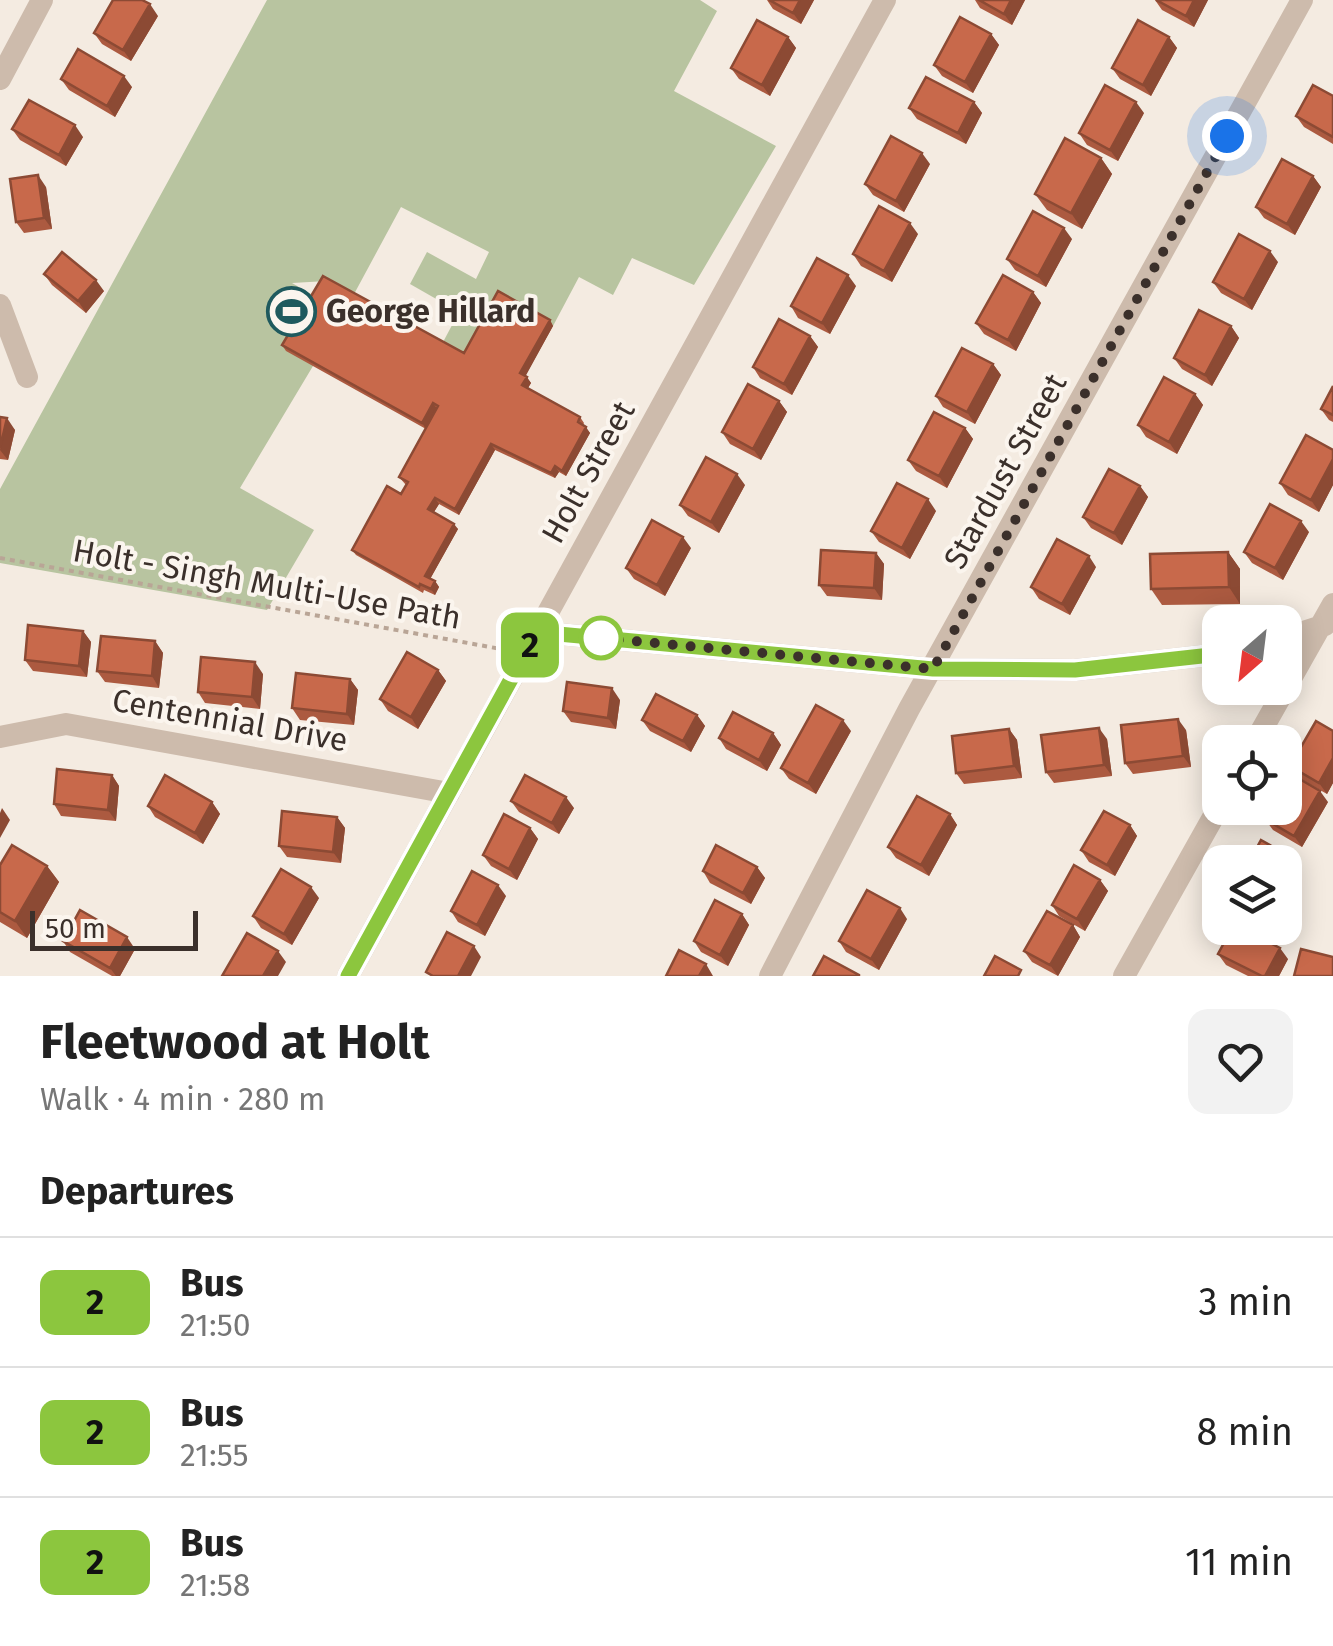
<!DOCTYPE html>
<meta charset="utf-8">
<style>
:root{--surface:#fff;--page:#f2f2f2;--text:#222;--muted:#767676;--line:#e0e0e0}
body{margin:0;font-family:"Fira Sans",sans-serif;background:var(--page);color:var(--text);height:100vh;display:flex;flex-direction:column;font-size:38px;white-space:nowrap}
*{box-sizing:border-box;margin:0}
p{font-size:32px;color:var(--muted)}
.icon{flex:none;width:55px;height:55px;fill:none;stroke:currentColor;stroke-width:2;stroke-linecap:round;stroke-linejoin:round}
.map{position:relative;height:976px;overflow:hidden}
.details{display:flex;flex-direction:column;background:var(--surface);flex:1}
.details>*{flex:none}
.badge{padding:0 20px;border-radius:15px;font-size:35px;line-height:65px}
.needle{width:65px;rotate:208deg}
.tools{position:absolute;left:1202px;top:605px;display:grid;gap:20px}
.tools a{display:grid;place-items:center;width:100px;height:100px;border-radius:20px;background:var(--surface);box-shadow:0 5px 25px #0003;font-size:50px}
.scale{position:absolute;left:30px;bottom:25px;width:168px;box-sizing:border-box;padding-left:10px;border:5px solid #3b302b;border-top:0;font-size:28px;line-height:35px;white-space:nowrap;color:#3b302b;-webkit-text-stroke:8px #fbf5ee;paint-order:stroke}
.you{position:absolute;width:50px;height:50px;margin:-25px;border:8px solid #fff;border-radius:50%;background:#1a73e8;box-shadow:0 0 0 15px #1a73e833}
.map>.badge{position:absolute;translate:-50% -50%;box-shadow:0 0 0 5px #fff}
h2{padding:0 40px;font-size:38px;line-height:90px}
.round{display:grid;place-items:center;flex:none;width:105px;height:105px;border-radius:20px;background:var(--page)}
.headline{display:flex;align-items:center;justify-content:space-between;height:170px;padding:0 40px}
h1{font-size:48px;font-weight:700;line-height:75px}
ul{padding:0;list-style:none}
li{display:flex;align-items:center;gap:30px;height:130px;padding:0 40px;border-top:2px solid var(--line)}
li div{flex:1}
li b{display:block;font-size:38px}
li em{font-style:normal}
li .badge{min-width:110px;font-weight:700;text-align:center}
.map>svg:first-child{display:block}
.green{fill:#b8c4a0}
.lines{fill:none;stroke-linecap:round;stroke-linejoin:round}
.path{stroke:#b9a596;stroke-width:4;stroke-dasharray:5 5;stroke-linecap:butt}
.minor{stroke:#cdbbac;stroke-width:22}
.wall{fill:#ac5a40}
.shaded-wall{fill:#8c4a34}
.building{fill:#c8694b;stroke:#8c4a34;stroke-width:2.5}
.line-casing{stroke:#fff;stroke-width:22}
.line{stroke:#8cc63e;stroke-width:15}
.walk{stroke:#3b302b;stroke-width:10;stroke-dasharray:0 18}
.stop-dot{fill:#fff;stroke:#8cc63e;stroke-width:5}
.labels{text-anchor:middle;dominant-baseline:central;stroke-width:8;stroke-linejoin:round;paint-order:stroke}
.poi-label{font-size:32px;font-weight:bold;fill:#3b302b;stroke:#fbf5ee;text-anchor:start}
.street-label{font-size:32px;fill:#3b302b;stroke:#fbf5ee}
</style>
<div class="map">
<svg width="1333" height="976" viewBox="0 0 1333 976">
<rect width="100%" height="100%" fill="#f4ebe1"/>
<path class="green" d="M267 0H700L717 11 674 91 776 146 694 285 632 258 613 295 579 277 553 326 468 359 442 344 459 312 410 284 427 252 476 279 489 252 401 207 353 296 327 281 292 283 316 297 313 366 240 488 314 530 267 610 0 563V489Z"/>
<g class="lines">
<path class="path" d="M0 558 501 649"/>
<path class="minor" d="M0 79 42 0
M0 305 27 377
M537 632 933 669 1075 670 1220 654
M1285 638 1325 625
M0 737 66 724 449 793
M1255 742 1333 604
M348 976 885 0
M770 976 909 709 1302 0
M1124 976 1220 805"/>
</g>
<path class="wall" d="M767 0H814L801 24 773 9Z
M975 0H1025L1012 25 980 8Z
M1155 0H1208L1194 27 1162 10Z
M158 16 131 61 102 44 94 33Z
M991 34 999 45 973 93 942 76 934 65Z
M788 37 796 48 770 96 739 79 731 68Z
M1169 37 1177 48 1151 96 1120 79 1112 68Z
M61 79 132 87 115 117 69 90Z
M1333 96V144L1304 127 1296 116Z
M974 102 982 113 966 144 917 119 909 108Z
M1144 113 1118 161 1087 145 1079 133Z
M12 129 83 137 66 166 20 140Z
M1101 158 1112 174 1082 229 1047 210 1035 194Z
M930 164 904 212 873 195 865 184Z
M1313 176 1321 187 1295 235 1264 218 1256 207Z
M46 187 52 229 24 233 16 222Z
M918 234 892 282 861 266 853 254Z
M1072 239 1046 287 1015 270 1007 259Z
M1278 262 1252 310 1221 293 1213 282Z
M44 274 104 291 86 313 52 285Z
M856 286 830 334 798 318 791 306Z
M1033 292 1041 303 1016 351 984 334 976 323Z
M550 320 553 326 525 376 531 383 528 388 580 417 584 423 583 425 590 433 566 476 559 472 555 478 495 450 459 515 439 504 434 512 458 529 430 579 435 581 439 587 435 595 424 590 423 593 356 555 352 550 401 494 406 485 399 477 426 429 286 351 282 345 464 353Z
M1231 326 1239 338 1212 386 1182 369 1174 358Z
M810 336 818 347 792 395 760 378 753 367Z
M993 364 1001 375 975 424 943 407 936 396Z
M1333 386V422L1329 420 1321 409Z
M1195 394 1203 405 1177 454 1146 437 1138 425Z
M779 401 787 412 761 460 730 444 722 432Z
M0 417 15 430 8 460 0 459Z
M965 428 973 439 947 488 916 471 908 460Z
M1333 450V485L1319 512 1288 495 1280 483Z
M745 485 719 533 688 516 680 505Z
M1140 486 1148 497 1122 545 1091 528 1083 517Z
M936 511 910 559 879 542 871 531Z
M1309 532 1283 580 1252 563 1244 552Z
M691 548 665 596 634 579 626 568Z
M1228 552 1240 569V604L1162 605 1151 589Z
M876 553 884 564 882 600 827 596 819 585Z
M1096 567 1070 615 1039 599 1031 587Z
M83 631 91 642 87 677 33 671 25 660Z
M155 641 163 653 159 688 105 682 97 671Z
M438 670 446 681 418 729 388 711 380 699Z
M263 674 260 709 205 703 198 692Z
M350 679 358 690 354 725 300 720 292 708Z
M620 700 616 729 571 722 563 711Z
M697 715 705 726 691 752 650 731 642 720Z
M1009 729 1017 740 1022 778 964 784 956 773Z
M1186 730 1191 767 1133 774 1125 763Z
M851 731 816 794 789 779 781 768Z
M1333 731V783L1327 794 1297 777 1290 766Z
M773 733 781 745 767 771 726 749 719 738Z
M1107 739 1112 776 1054 783 1046 772Z
M112 775 119 786 116 821 61 816 54 804Z
M511 801 574 808 559 834 519 812Z
M212 802 220 814 203 844 155 817 148 806Z
M1328 802 1302 847 1273 830 1265 819Z
M950 814 957 825 929 876 896 858 888 847Z
M337 817 345 828 341 863 287 857 279 846Z
M1130 825 1137 836 1115 876 1089 862 1081 850Z
M530 828 538 839 517 880 491 866 483 855Z
M0 865 47 866 59 882 27 938 0 922Z
M757 867 765 878 751 904 710 883 703 871Z
M1100 880 1108 891 1085 931 1059 916 1052 905Z
M506 896 485 936 458 922 451 911Z
M319 898 292 945 261 928 253 916Z
M742 914 749 925 728 966 701 952 694 941Z
M907 919 879 970 846 952 839 941Z
M1073 925 1080 937 1058 976 1032 962 1024 951Z
M63 941 135 949 120 976H112L70 952Z
M1218 954 1288 959 1279 976H1248L1226 965Z"/>
<path class="shaded-wall" d="M800 0H814L801 24 793 13Z
M1011 0H1025L1012 25 1004 14Z
M1194 0H1208L1194 27 1186 16Z
M150 4 158 16 131 61 123 50Z
M991 34 999 45 973 93 965 82Z
M788 37 796 48 770 96 762 85Z
M1169 37 1177 48 1151 96 1143 85Z
M124 76 132 87 115 117 107 106Z
M974 102 982 113 966 144 958 133Z
M1136 102 1144 113 1118 161 1110 150Z
M75 125 83 137 66 166 59 155Z
M922 153 930 164 904 212 896 201Z
M1101 158 1112 174 1082 229 1071 213Z
M38 175 46 187 52 229 44 218Z
M1313 176 1321 187 1295 235 1287 224Z
M910 223 918 234 892 282 884 271Z
M1064 228 1072 239 1046 287 1038 276Z
M1270 251 1278 262 1252 310 1244 299Z
M848 275 856 286 830 334 822 323Z
M96 280 104 291 86 313 78 301Z
M1033 292 1041 303 1016 351 1008 340Z
M550 320 553 326 524 379 520 373Z
M1231 326 1239 338 1212 386 1205 375Z
M810 336 818 347 792 395 784 384Z
M993 364 1001 375 975 424 967 412Z
M527 377 531 383 526 391 522 385Z
M1195 394 1203 405 1177 454 1169 442Z
M779 401 787 412 761 460 753 449Z
M433 403 437 409 426 429 422 423Z
M7 418 15 430 8 460 0 450Z
M586 427 590 433 566 476 562 471Z
M965 428 973 439 947 488 939 476Z
M491 444 495 450 459 515 455 509Z
M1333 459V485L1319 512 1311 500Z
M555 466 559 472 555 478 551 473Z
M737 474 745 485 719 533 711 522Z
M1140 486 1148 497 1122 545 1114 533Z
M435 498 439 504 432 515 428 509Z
M928 499 936 511 910 559 902 548Z
M1301 521 1309 532 1283 580 1275 568Z
M454 524 458 529 429 581 425 576Z
M683 537 691 548 665 596 657 585Z
M1228 552 1240 569V604L1229 587Z
M876 553 884 564 882 600 874 588Z
M1089 556 1096 567 1070 615 1062 604Z
M435 581 439 587 435 595 431 589Z
M83 631 91 642 87 677 79 666Z
M155 641 163 653 159 688 152 676Z
M255 662 263 674 260 709 252 697Z
M438 670 446 681 418 729 411 717Z
M350 679 358 690 354 725 347 714Z
M612 688 620 700 616 729 608 718Z
M697 715 705 726 691 752 683 741Z
M1178 719 1186 730 1191 767 1183 756Z
M843 720 851 731 816 794 808 783Z
M1099 728 1107 739 1112 776 1104 765Z
M1009 729 1017 740 1022 778 1014 766Z
M773 733 781 745 767 771 759 760Z
M1333 758V783L1327 794 1319 783Z
M112 775 119 786 116 821 108 810Z
M1320 791 1328 802 1302 847 1294 836Z
M566 797 574 808 559 834 552 823Z
M212 802 220 814 203 844 195 833Z
M2 808 10 820 0 838V813Z
M950 814 957 825 929 876 921 865Z
M337 817 345 828 341 863 333 852Z
M1130 825 1137 836 1115 876 1107 865Z
M530 828 538 839 517 880 509 869Z
M1291 857 1299 868 1285 892V867Z
M47 866 59 882 27 938 15 921Z
M757 867 765 878 751 904 743 893Z
M1100 880 1108 891 1085 931 1077 919Z
M498 885 506 896 485 936 477 925Z
M311 887 319 898 292 945 284 934Z
M900 908 907 919 879 970 871 959Z
M742 914 749 925 728 966 720 955Z
M1073 925 1080 937 1058 976 1050 965Z
M127 937 135 949 120 976H116L110 968Z
M474 946 481 957 471 976H458Z
M1280 948 1288 959 1279 976H1265Z
M278 951 286 962 278 976H263Z
M706 964 713 976H699Z"/>
<path class="building" d="M113 0H142L150 4 123 50 94 33Z
M769 0H800L793 13Z
M979 0H1011L1004 14Z
M1156 0H1194L1186 16Z
M960 17 991 34 965 82 934 65Z
M757 20 788 37 762 85 731 68Z
M1138 20 1169 37 1143 85 1112 68Z
M78 49 124 76 107 106 61 79Z
M926 77 974 102 958 133 909 108Z
M1105 85 1136 102 1110 150 1079 133Z
M1313 85 1333 96V137L1296 116Z
M29 100 75 125 59 155 12 129Z
M891 136 922 153 896 201 865 184Z
M1065 138 1101 158 1071 213 1035 194Z
M1282 159 1313 176 1287 224 1256 207Z
M38 175 44 218 16 222 10 179Z
M879 206 910 223 884 271 853 254Z
M1033 211 1064 228 1038 276 1007 259Z
M1239 234 1270 251 1244 299 1213 282Z
M62 252 96 280 78 301 44 274Z
M817 258 848 275 822 323 791 306Z
M1003 275 1033 292 1008 340 976 323Z
M323 276 464 353 498 291 550 320 520 373 527 377 522 385 580 417 578 422 586 427 562 471 555 466 551 473 491 444 455 509 435 498 428 509 454 524 425 576 435 581 431 589 420 584 419 587 352 550 387 486 401 494 408 482 399 477 438 406 433 403 422 423 282 345Z
M1199 310 1231 326 1205 375 1174 358Z
M779 319 810 336 784 384 753 367Z
M962 348 993 364 967 412 936 396Z
M1164 377 1195 394 1169 442 1138 425Z
M748 384 779 401 753 449 722 432Z
M1333 386V415L1321 409Z
M934 412 965 428 939 476 908 460Z
M0 417 7 418 0 448Z
M1306 435 1333 450V459L1311 500 1280 483Z
M706 457 737 474 711 522 680 505Z
M1109 469 1140 486 1114 533 1083 517Z
M897 483 928 499 902 548 871 531Z
M1270 504 1301 521 1275 568 1244 552Z
M652 520 683 537 657 585 626 568Z
M1057 539 1089 556 1062 604 1031 587Z
M821 550 876 553 874 588 819 585Z
M1228 552 1229 587 1151 589 1150 554Z
M28 625 83 631 79 666 25 660Z
M101 636 155 641 152 676 97 671Z
M407 652 438 670 411 717 380 699Z
M201 657 255 662 252 697 198 692Z
M296 673 350 679 347 714 292 708Z
M567 682 612 688 608 718 563 711Z
M656 694 697 715 683 741 642 720Z
M816 705 843 720 808 783 781 768Z
M733 712 773 733 759 760 719 738Z
M1178 719 1183 756 1125 763 1121 725Z
M1316 721 1333 731V758L1319 783 1290 766Z
M1099 728 1104 765 1046 772 1041 735Z
M1009 729 1014 766 956 773 952 736Z
M57 769 112 775 108 810 54 804Z
M1291 774 1320 791 1294 836 1265 819 1272 808H1285V784Z
M165 775 212 802 195 833 148 806Z
M525 775 566 797 552 823 511 801Z
M917 796 950 814 921 865 888 847Z
M282 811 337 817 333 852 279 846Z
M1104 811 1130 825 1107 865 1081 850Z
M504 814 530 828 509 869 483 855Z
M1261 840 1291 857 1285 867V862H1249Z
M12 845 47 866 15 921 0 912V865Z
M716 845 757 867 743 893 703 871Z
M1074 865 1100 880 1077 919 1052 905Z
M281 869 311 887 284 934 253 916Z
M472 871 498 885 477 925 451 911Z
M867 890 900 908 871 959 839 941Z
M715 900 742 914 720 955 694 941Z
M80 910 127 937 110 968 63 941Z
M1047 911 1073 925 1050 965 1024 951Z
M1232 928H1241L1280 948 1265 976H1262L1218 954Z
M447 932 474 946 458 976H433L426 972Z
M247 933 278 951 263 976H222Z
M1301 949 1333 957V976H1294Z
M679 950 706 964 699 976H666Z
M824 956 859 975V976H813Z
M995 956 1021 970 1018 976H984Z"/>
<g class="lines">
<defs>
<path id="line" d="M348 976 537 632 933 669 1075 670 1220 654"/>
</defs>
<use href="#line" class="line-casing"/>
<use href="#line" class="line"/>
<path class="walk" d="M601 638 933 669 1227 136"/>
</g>
<defs>
<symbol id="stadium-ring" viewBox="-11 -11 22 22"><circle r="9.5" fill="#fbf5ee" stroke="#1f5a5e" stroke-width="1.5"/><path d="M0-5a6.5 5 0 1 0 0 10a6.5 5 0 1 0 0-10ZM-3.5-1.8h7v3.6h-7Z" fill="#1f5a5e"/></symbol>
</defs>
<g fill-rule="evenodd">
<use href="#stadium-ring" x="264" y="284" width="55" height="55"/>
</g>
<circle class="stop-dot" cx="601" cy="638" r="20"/>
<g class="labels">
<g class="poi-label">
<text x="326" y="311">George Hillard</text>
</g>
<g class="street-label">
<text transform="translate(1005 471) rotate(-61)">Stardust Street</text>
<text transform="translate(588 472) rotate(-61)">Holt Street</text>
<text transform="translate(267 584) rotate(10)">Holt - Singh Multi-Use Path</text>
<text transform="translate(230 720) rotate(10)">Centennial Drive</text>
</g>
</g>
</svg>
<div class="tools">
<a><svg class="needle" viewBox="-14 -14 28 28"><path d="M0-13l5 13h-10z" fill="#e53935"/><path d="M0 13l5-13h-10z" fill="#767676"/></svg></a>
<a><svg class="icon" aria-label="locate" viewBox="0 0 24 24"><circle cx="12" cy="12" r="6"/><path d="M12 2v4M12 18v4M2 12h4M18 12h4"/></svg></a>
<a><svg class="icon" aria-label="layers" viewBox="0 0 24 24"><path d="M12 4l9 5-9 5-9-5zM3 14l9 5 9-5"/></svg></a>
</div>
<div class="scale">50 m</div>
<div class="you" style="left:1227px;top:136px"></div>
<b class="badge" style="left:530px;top:645px;background:#8cc63e;color:#111">2</b>
</div>
<section class="details">
<div class="headline"><div><h1>Fleetwood at Holt</h1><p>Walk · 4 min · 280 m</p></div><a class="round"><svg class="icon" aria-label="heart" viewBox="0 0 24 24"><path d="M12 20l-8-8c-3-5 5-10 8-4 3-6 11-1 8 4z"/></svg></a></div>
<h2>Departures</h2>
<ul>
<li><span class="badge" style="background:#8cc63e;color:#111">2</span><div><b>Bus</b><p>21:50</p></div><em>3 min</em></li>
<li><span class="badge" style="background:#8cc63e;color:#111">2</span><div><b>Bus</b><p>21:55</p></div><em>8 min</em></li>
<li><span class="badge" style="background:#8cc63e;color:#111">2</span><div><b>Bus</b><p>21:58</p></div><em>11 min</em></li>
</ul>
</section>
